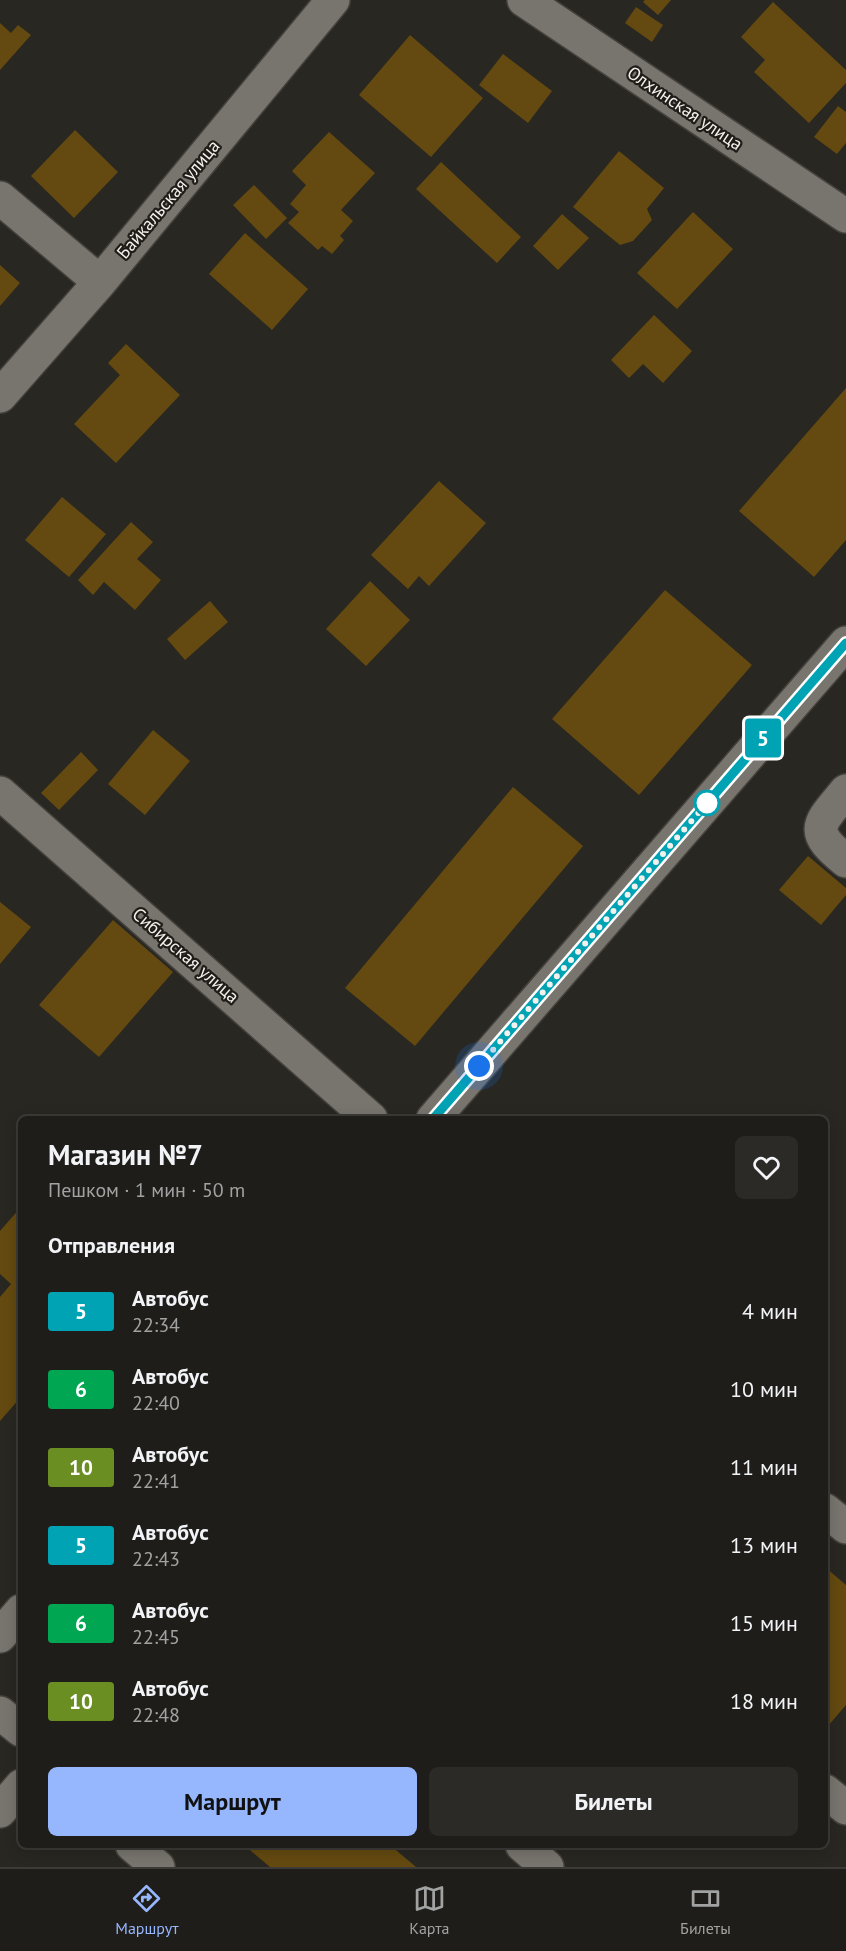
<!DOCTYPE html>
<html lang="ru">
<meta charset="utf-8">
<style>
:root{--surface:#1f1d19;--page:#2c2a26;--text:#f1f3f6;--muted:#a1a2a2;--line:#3c3b38;--accent:#96b6fd}
body{margin:0;font-family:"PT Sans",sans-serif;background:var(--page);color:var(--text);height:100vh;display:flex;flex-direction:column;font-size:22px;white-space:nowrap}
*{box-sizing:border-box;margin:0}
p{font-size:20px;color:var(--muted)}
.icon{flex:none;width:33px;height:33px;fill:none;stroke:currentColor;stroke-width:2;stroke-linecap:round;stroke-linejoin:round}
.map{position:relative;flex:1;overflow:hidden}
.details{position:absolute;left:18px;top:1116px;width:810px;height:732px;display:flex;flex-direction:column;background:var(--surface);border-radius:9px;box-shadow:0 3px 15px #0003,0 0 0 2px var(--line)}
.details>*{flex:none}
.badge{padding:0 12px;border-radius:4px;font-size:21px;line-height:39px}
.you{position:absolute;width:30px;height:30px;margin:-15px;border:4px solid #fff;border-radius:50%;background:#1a73e8;box-shadow:0 0 0 9px #1a73e833}
.map>.badge{position:absolute;translate:-50% -50%;box-shadow:0 0 0 3px #fff}
h2{padding:0 30px;font-size:22px;line-height:54px}
.round{display:grid;place-items:center;flex:none;width:63px;height:63px;border-radius:9px;background:var(--page)}
.overview{display:flex;align-items:center;justify-content:space-between;height:102px;padding:0 30px}
h1{font-size:28px;font-weight:800;line-height:45px}
.primary-button{display:flex;gap:12px;margin-top:auto;padding:12px 30px}
.primary-button a{flex:1;height:69px;border-radius:9px;background:var(--accent);color:#111;font-size:24px;font-weight:800;line-height:69px;text-align:center}
.primary-button a+a{background:var(--page);color:var(--text)}
ul{padding:0;list-style:none}
li{display:flex;align-items:center;gap:18px;height:78px;padding:0 30px}
li div{flex:1}
li b{display:block;font-size:22px}
li em{font-style:normal}
li .badge{min-width:66px;font-weight:700;text-align:center}
.dock{display:flex;justify-content:space-around;align-items:center;height:84px;border-top:2px solid var(--line);background:var(--surface);font-size:16px;color:var(--muted)}
.dock a{display:grid;justify-items:center;gap:3px}
.dock .current{color:var(--accent)}
.map>svg:first-child{display:block}
.building{fill:#644a10}
.lines{fill:none;stroke-linecap:round;stroke-linejoin:round}
.minor-casing{stroke:#44413d;stroke-width:36}
.minor{stroke:#78746e;stroke-width:33}
.line-casing{stroke:#fff;stroke-width:14}
.line{stroke:#00a3b4;stroke-width:9}
.walk{stroke:#f3f1ed;stroke-width:6;stroke-dasharray:0 10.8}
.stop-dot{fill:#fff;stroke:#00a3b4;stroke-width:3}
.labels{text-anchor:middle;dominant-baseline:central;stroke-width:4.5;stroke-linejoin:round;paint-order:stroke}
.street-label{font-size:18px;fill:#f3f1ed;stroke:#201d18}
</style>
<div class="map">
<svg width="846" height="1867" viewBox="0 0 846 1867">
<rect width="100%" height="100%" fill="#292721"/>
<path class="building" d="M645 0H671L658 15 643 2Z
M773 2 846 70V83L809 123 754 72 765 60 741 37Z
M636 7 663 25 652 42 625 23Z
M0 23 11 33 18 25 31 35 0 70Z
M410 35 483 98 431 157 359 95Z
M503 54 552 91 528 123 479 85Z
M838 106 846 112V143L837 154 814 137Z
M75 130 118 172 74 218 31 176Z
M329 132 375 173 341 210 353 221 340 236 344 240 332 254 322 246 318 250 288 223 299 212 290 204 306 185 292 171Z
M619 151 664 188 647 209 652 220 633 241 620 245 573 207Z
M441 162 521 237 497 263 416 189Z
M254 185 287 218 266 239 233 205Z
M693 212 733 249 677 309 637 273Z
M562 214 589 238 558 270 533 246Z
M245 233 308 289 272 330 209 274Z
M0 265 20 283 0 306Z
M654 315 692 351 663 383 643 364 629 378 611 360Z
M126 344 180 395 116 463 74 424 120 375 108 363Z
M846 388V540L814 577 739 511Z
M439 481 486 523 429 586 419 576 408 589 371 555Z
M62 497 106 534 69 577 25 540Z
M131 522 153 542 137 559 161 580 135 610 104 582 93 595 78 580Z
M370 581 410 620 366 666 326 629Z
M665 590 752 665 639 795 552 719Z
M210 601 228 622 185 660 167 639Z
M153 730 190 761 145 815 108 784Z
M81 752 98 770 59 810 41 793Z
M513 787 583 846 415 1046 345 988Z
M808 856 846 888V895L821 925 779 890Z
M0 902 31 927 0 964Z
M113 920 173 972 99 1057 39 1005Z
M21 1207V1397L0 1421V1297L11 1284 0 1274V1231Z
M825 1567 846 1585V1705L828 1726 825 1724Z
M244 1845H390L416 1867H270Z"/>
<g class="lines">
<defs>
<path id="minor" d="M524 0 846 216
M0 198 100 282
M0 396 100 282 333 0
M846 791C819 824 807 830 846 861
M0 793 371 1119
M433 1119 846 643
M825 1510 846 1527
M0 1636 21 1611
M0 1713 21 1730
M825 1791 846 1808
M0 1811 21 1786
M132 1845 158 1867
M522 1845 547 1867"/>
</defs>
<use href="#minor" class="minor-casing"/>
<use href="#minor" class="minor"/>
</g>
<g class="lines">
<defs>
<path id="line" d="M433 1119 846 643"/>
</defs>
<use href="#line" class="line-casing"/>
<use href="#line" class="line"/>
<path class="walk" d="M479 1066 708 802 707 803"/>
</g>
<circle class="stop-dot" cx="707" cy="803" r="12"/>
<g class="labels">
<g class="street-label">
<text transform="translate(685 108) rotate(34)">Олхинская улица</text>
<text transform="translate(168 199) rotate(-50)">Байкальская улица</text>
<text transform="translate(186 955) rotate(41)">Сибирская улица</text>
</g>
</g>
</svg>
<div class="you" style="left:479px;top:1066px"></div>
<b class="badge" style="left:763px;top:738px;background:#00a3b4;color:#fff">5</b>
<section class="details">
<div class="overview"><div><h1>Магазин №7</h1><p>Пешком · 1 мин · 50 m</p></div><a class="round"><svg class="icon" aria-label="heart" viewBox="0 0 24 24"><path d="M12 20l-8-8c-3-5 5-10 8-4 3-6 11-1 8 4z"/></svg></a></div>
<h2>Отправления</h2>
<ul>
<li><span class="badge" style="background:#00a3b4;color:#fff">5</span><div><b>Автобус</b><p>22:34</p></div><em>4 мин</em></li>
<li><span class="badge" style="background:#00a651;color:#fff">6</span><div><b>Автобус</b><p>22:40</p></div><em>10 мин</em></li>
<li><span class="badge" style="background:#6b8e23;color:#fff">10</span><div><b>Автобус</b><p>22:41</p></div><em>11 мин</em></li>
<li><span class="badge" style="background:#00a3b4;color:#fff">5</span><div><b>Автобус</b><p>22:43</p></div><em>13 мин</em></li>
<li><span class="badge" style="background:#00a651;color:#fff">6</span><div><b>Автобус</b><p>22:45</p></div><em>15 мин</em></li>
<li><span class="badge" style="background:#6b8e23;color:#fff">10</span><div><b>Автобус</b><p>22:48</p></div><em>18 мин</em></li>
</ul>
<div class="primary-button"><a>Маршрут</a><a>Билеты</a></div>
</section>
</div>
<nav class="dock">
<a class="current"><svg class="icon" aria-label="directions" viewBox="0 0 24 24"><path d="M12 3l9 9-9 9-9-9zM9 14v-3h6M13 9l2 2-2 2"/></svg>Маршрут</a>
<a><svg class="icon" aria-label="map" viewBox="0 0 24 24"><path d="M3 6l6-2 6 2 6-2v14l-6 2-6-2-6 2zM9 4v14M15 6v14"/></svg>Карта</a>
<a><svg class="icon" aria-label="tickets" viewBox="0 0 24 24"><path d="M3 7h18v10H3zM15 7v10"/></svg>Билеты</a>
</nav>
